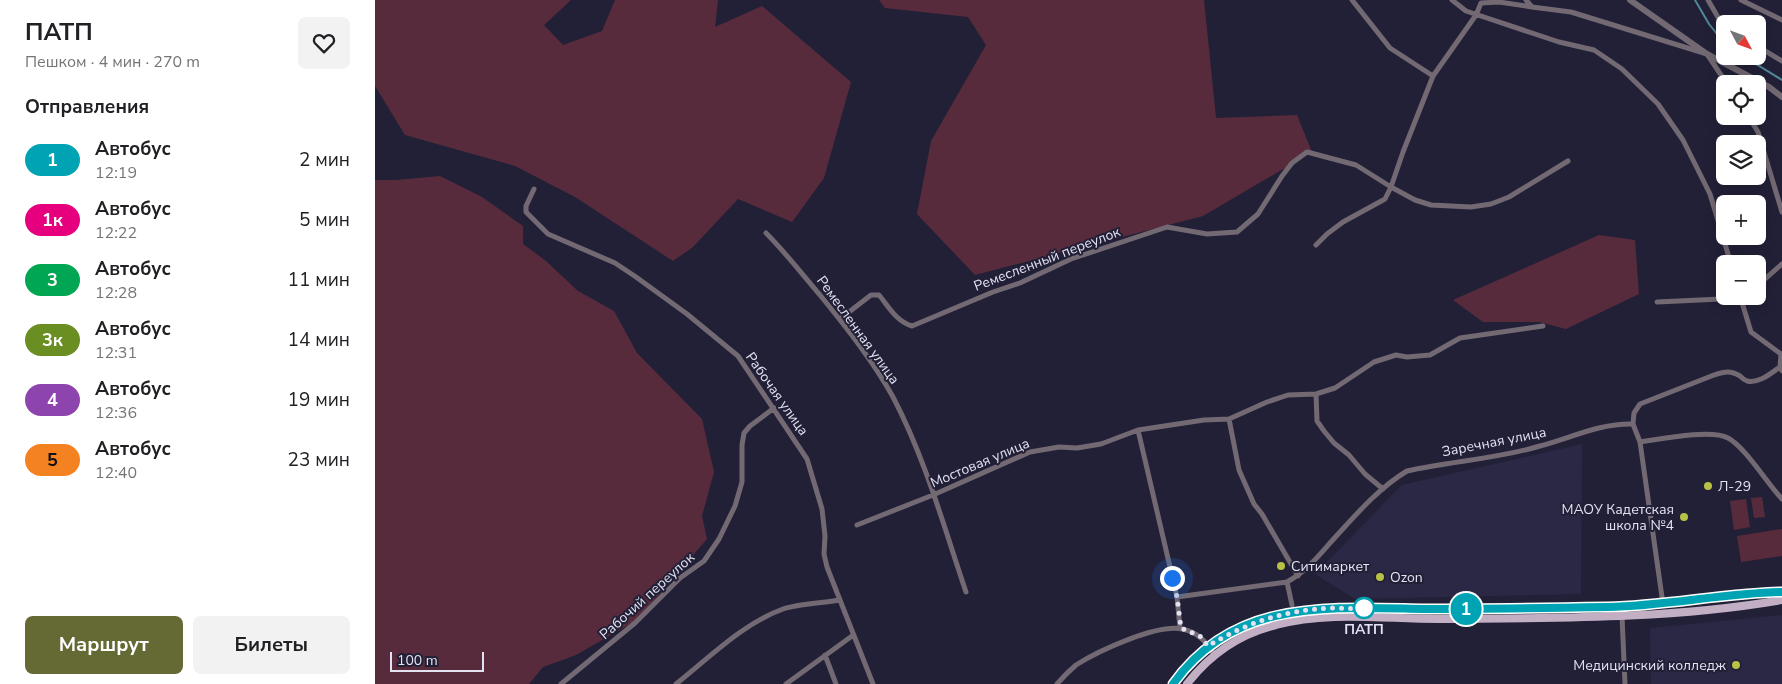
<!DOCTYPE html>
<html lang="ru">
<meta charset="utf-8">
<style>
:root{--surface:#fff;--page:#f2f2f2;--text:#202124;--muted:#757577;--accent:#656933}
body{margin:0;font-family:"Nunito Sans",sans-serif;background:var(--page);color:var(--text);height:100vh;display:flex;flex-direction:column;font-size:19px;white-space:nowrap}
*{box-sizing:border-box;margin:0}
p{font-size:16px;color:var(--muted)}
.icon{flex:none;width:28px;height:28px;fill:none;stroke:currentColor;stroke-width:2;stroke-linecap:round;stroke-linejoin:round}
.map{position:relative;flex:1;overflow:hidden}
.sheet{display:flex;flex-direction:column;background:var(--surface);width:375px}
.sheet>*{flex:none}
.badge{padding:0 10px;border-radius:16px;font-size:18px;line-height:32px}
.needle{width:32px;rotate:131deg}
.tools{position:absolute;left:1341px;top:15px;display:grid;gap:10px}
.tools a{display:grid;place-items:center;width:50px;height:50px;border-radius:8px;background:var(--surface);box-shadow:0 2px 12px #0003;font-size:25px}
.scale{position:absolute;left:15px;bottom:12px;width:94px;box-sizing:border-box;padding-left:5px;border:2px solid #e2e2f2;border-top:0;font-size:14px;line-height:18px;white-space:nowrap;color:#e2e2f2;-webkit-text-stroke:4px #222037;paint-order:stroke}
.you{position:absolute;width:25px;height:25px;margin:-12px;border:4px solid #fff;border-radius:50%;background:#1a73e8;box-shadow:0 0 0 8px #1a73e833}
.map>.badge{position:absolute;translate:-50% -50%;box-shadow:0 0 0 2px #fff}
h2{padding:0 25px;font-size:19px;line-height:45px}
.round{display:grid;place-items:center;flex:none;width:52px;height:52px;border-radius:8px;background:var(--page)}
.headline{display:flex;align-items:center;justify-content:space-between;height:85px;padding:0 25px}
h1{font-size:24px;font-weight:700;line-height:38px}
.primary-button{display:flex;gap:10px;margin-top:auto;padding:10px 25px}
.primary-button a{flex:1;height:58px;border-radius:8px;background:var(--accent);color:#fff;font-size:20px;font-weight:700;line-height:58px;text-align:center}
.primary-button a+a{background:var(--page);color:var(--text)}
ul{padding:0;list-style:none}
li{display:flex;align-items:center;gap:15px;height:60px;padding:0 25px}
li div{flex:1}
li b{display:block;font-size:19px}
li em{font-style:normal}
li .badge{min-width:55px;font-weight:700;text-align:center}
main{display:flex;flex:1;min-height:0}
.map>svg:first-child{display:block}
.built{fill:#2a2845}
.green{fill:#582b3c}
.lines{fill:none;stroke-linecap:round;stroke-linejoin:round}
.stream{stroke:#508898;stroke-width:2}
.minor{stroke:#726973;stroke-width:5}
.tertiary{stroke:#726973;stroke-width:6}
.primary{stroke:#c2afc4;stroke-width:8}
.line-casing{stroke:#fff;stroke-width:11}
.line{stroke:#00a3b4;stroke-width:8}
.walk{stroke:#e2e2f2;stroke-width:5;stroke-dasharray:0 9}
.poi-dot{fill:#b9c046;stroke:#222037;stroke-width:2}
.stop-dot{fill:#fff;stroke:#00a3b4;stroke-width:2.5}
.labels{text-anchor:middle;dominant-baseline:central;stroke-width:4;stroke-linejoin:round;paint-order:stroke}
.street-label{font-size:14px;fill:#e2e2f2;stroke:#222037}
.poi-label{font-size:14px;fill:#e2e2f2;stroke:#222037;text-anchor:start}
.stop-label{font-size:14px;font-weight:bold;fill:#e2e2f2;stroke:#222037}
</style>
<main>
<section class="sheet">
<div class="headline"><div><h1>ПАТП</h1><p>Пешком · 4 мин · 270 m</p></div><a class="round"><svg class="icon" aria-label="heart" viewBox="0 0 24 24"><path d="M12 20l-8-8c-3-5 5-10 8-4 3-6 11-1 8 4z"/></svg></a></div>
<h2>Отправления</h2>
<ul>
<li><span class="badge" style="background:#00a3b4;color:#fff">1</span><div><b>Автобус</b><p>12:19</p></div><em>2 мин</em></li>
<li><span class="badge" style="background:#e6007e;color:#fff">1к</span><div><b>Автобус</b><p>12:22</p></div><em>5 мин</em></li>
<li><span class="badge" style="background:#00a651;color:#fff">3</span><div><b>Автобус</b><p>12:28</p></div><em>11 мин</em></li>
<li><span class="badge" style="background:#6b8e23;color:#fff">3к</span><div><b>Автобус</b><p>12:31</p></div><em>14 мин</em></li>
<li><span class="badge" style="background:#8e44ad;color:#fff">4</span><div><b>Автобус</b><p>12:36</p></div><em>19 мин</em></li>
<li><span class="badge" style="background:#f58220;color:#111">5</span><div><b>Автобус</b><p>12:40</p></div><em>23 мин</em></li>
</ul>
<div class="primary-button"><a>Маршрут</a><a>Билеты</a></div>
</section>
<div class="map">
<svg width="1407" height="684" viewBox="0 0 1407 684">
<rect width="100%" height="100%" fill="#222037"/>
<path class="built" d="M1207 444 1206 594 980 599 940 574 1027 485Z
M1407 615V684H1276L1275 628Z"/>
<path class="green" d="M0 0H196L169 25 188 45 227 31 240 0H343L340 27 387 6 476 82 449 178 417 222 363 199 318 247 298 261 200 197 140 166 30 135 0 86Z
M504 0H829L841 118 922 115 937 152 828 216 600 275 542 214 556 141 611 45 593 17 510 8Z
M65 176 107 197 148 226V244L171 261 203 291 239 311 262 353 327 419 339 472 327 516 332 539 262 620 201 655 168 667 154 684H0V180H21Z
M1224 235 1260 240 1264 294 1191 329 1164 322H1108L1078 300Z
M1387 497 1390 517 1379 518 1376 498Z
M1371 499 1375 527 1359 530 1355 501Z
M1407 529V556L1366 562 1362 536Z"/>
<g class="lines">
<path class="stream" d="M1320 0 1334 24 1350 44
M1368 56 1407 80"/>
<path class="minor" d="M977 0 1015 48 1058 76
M1077 0 1091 11 1184 42 1219 50 1247 69 1283 104 1308 140 1335 194 1356 264
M1151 0 1157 7 1196 12 1332 54 1352 84
M1333 0 1344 19 1350 24
M1366 0 1407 20
M1157 7 1124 2 1106 3 1101 15 1058 76 1028 152 1016 187 1040 200 1056 205 1096 207 1116 204 1134 197 1193 161
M1382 46 1407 61
M1373 116 1383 132 1407 212
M159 189 151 206V212L173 234 240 263 261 277 312 314 363 356 432 459 447 509 450 536 449 554 452 567 498 684
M391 233C410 252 427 274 445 295 471 327 498 361 518 397 550 458 569 527 591 592
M1382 286 1407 264
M1365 296 1376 332 1406 354 1405 367 1407 371
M1282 302 1367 298
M465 319 496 295H504C514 307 521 321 537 326L618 292 645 283 696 259 792 227 832 234 862 232 883 214 907 176 917 163 932 152 981 165 1016 187 1010 199 968 222 952 234 941 245
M941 394 942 421 949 431 959 443 974 455 990 474 1008 489
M854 419 864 470 879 504 887 514 923 576
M1258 424 1265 442 1288 604
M763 430 802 597 805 628
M1265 442C1286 439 1336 429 1353 438 1370 447 1392 483 1407 499
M482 525 558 495 655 452 684 447 702 448 726 444 763 430 829 420 854 419 892 402 913 395 941 394 960 388 999 362 1021 355 1032 357 1055 355 1085 338 1168 326
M912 582C930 572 942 558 955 543 979 517 1002 489 1032 471 1076 461 1122 459 1165 446 1196 438 1225 423 1258 424L1259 413 1265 404 1339 375C1349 372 1355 370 1365 376 1367 378 1369 380 1372 381 1384 384 1396 373 1405 367
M802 597 912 582 917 605
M1247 616 1250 684
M450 655 461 684
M186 684 260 623 305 578 329 561 344 539 360 506 367 482V445L369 433 375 426 399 408
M301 684C335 657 367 624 408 609 423 604 449 603 465 600
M411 684 477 636
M682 684C688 677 694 671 701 665 723 651 781 624 807 629 823 632 831 642 839 654"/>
<path class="tertiary" d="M1255 0 1332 54 1394 87 1407 97"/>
<path class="primary" d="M799 684C823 649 858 626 900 616 948 605 998 608 1047 609 1109 609 1171 608 1233 607 1292 606 1349 593 1407 592
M812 684C835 654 864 634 901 625 956 610 1015 620 1071 619 1183 618 1297 619 1407 600"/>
</g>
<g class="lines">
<defs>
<path id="line" d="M798 684C823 649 858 626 900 616 948 605 998 608 1047 609 1109 609 1171 608 1233 607 1291 606 1349 593 1407 592"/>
</defs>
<use href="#line" class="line-casing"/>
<use href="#line" class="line"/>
<path class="walk" d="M797 578 802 597 806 628 825 636 833 646C873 622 908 611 954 608 966 608 978 609 989 608"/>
</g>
<g class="poi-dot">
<circle cx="1333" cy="486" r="5"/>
<circle cx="1309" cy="517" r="5"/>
<circle cx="906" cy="566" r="5"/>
<circle cx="1005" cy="577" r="5"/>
<circle cx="1361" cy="665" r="5"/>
</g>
<circle class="stop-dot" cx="989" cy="608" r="10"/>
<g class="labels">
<g class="street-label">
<text transform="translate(672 259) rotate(-21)">Ремесленный переулок</text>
<text transform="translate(483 330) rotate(54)">Ремесленная улица</text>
<text transform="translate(402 394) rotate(55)">Рабочая улица</text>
<text transform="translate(1119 442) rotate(-11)">Заречная улица</text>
<text transform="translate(605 463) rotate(-23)">Мостовая улица</text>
<text transform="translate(272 596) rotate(-42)">Рабочий переулок</text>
</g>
<g class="poi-label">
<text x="1343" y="486">Л-29</text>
<text x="1299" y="509" text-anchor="end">МАОУ Кадетская<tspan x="1299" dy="16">школа №4</tspan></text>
<text x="916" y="566">Ситимаркет</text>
<text x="1015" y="577">Ozon</text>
<text x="1351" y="665" text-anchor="end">Медицинский колледж</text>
</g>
<g class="stop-label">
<text x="989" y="629">ПАТП</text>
</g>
</g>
</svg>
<div class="tools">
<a><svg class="needle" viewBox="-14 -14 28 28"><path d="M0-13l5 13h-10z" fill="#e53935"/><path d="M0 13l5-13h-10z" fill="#757577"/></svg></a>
<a><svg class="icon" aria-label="locate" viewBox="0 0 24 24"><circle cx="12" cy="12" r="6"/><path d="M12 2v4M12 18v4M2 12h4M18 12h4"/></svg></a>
<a><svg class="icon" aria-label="layers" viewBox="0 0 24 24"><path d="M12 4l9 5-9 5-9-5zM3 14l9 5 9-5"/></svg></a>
<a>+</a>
<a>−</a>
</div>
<div class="scale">100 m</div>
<div class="you" style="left:797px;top:578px"></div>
<b class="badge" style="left:1091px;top:609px;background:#00a3b4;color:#fff">1</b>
</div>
</main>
